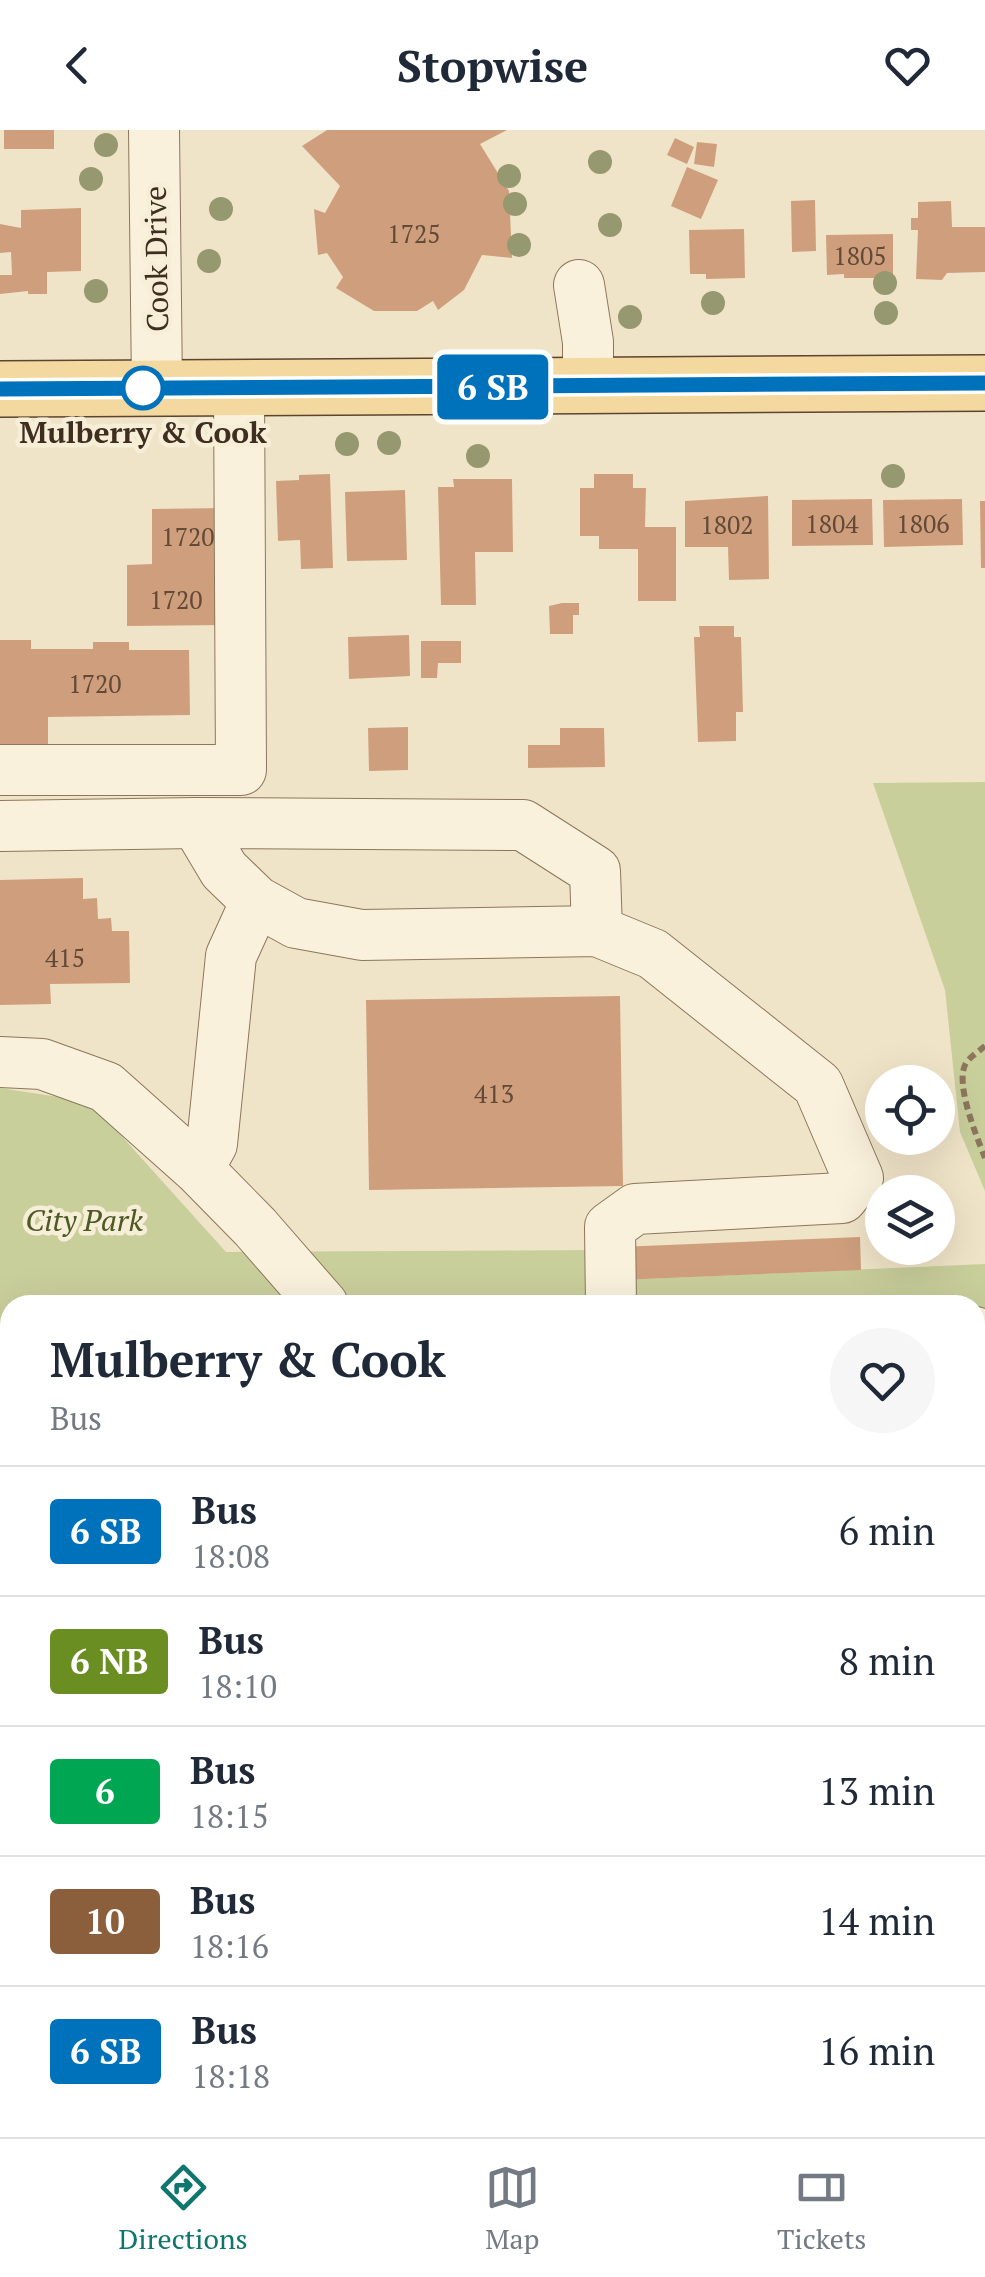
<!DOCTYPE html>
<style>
:root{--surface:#fff;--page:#f6f6f7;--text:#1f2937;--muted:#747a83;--line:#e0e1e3;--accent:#0f766e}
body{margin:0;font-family:"PT Serif",serif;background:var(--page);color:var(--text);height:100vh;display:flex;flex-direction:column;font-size:38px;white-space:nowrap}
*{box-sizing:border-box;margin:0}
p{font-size:32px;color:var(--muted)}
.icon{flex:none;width:55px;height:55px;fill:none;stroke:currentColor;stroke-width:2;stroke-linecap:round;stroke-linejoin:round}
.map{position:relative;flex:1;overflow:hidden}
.details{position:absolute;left:0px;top:1165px;width:985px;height:842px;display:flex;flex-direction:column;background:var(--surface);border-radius:30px 30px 0 0;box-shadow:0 10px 40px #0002}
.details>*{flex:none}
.badge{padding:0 20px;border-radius:8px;font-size:35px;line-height:65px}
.tools{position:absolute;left:865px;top:935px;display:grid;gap:20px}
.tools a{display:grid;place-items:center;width:90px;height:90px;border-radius:50%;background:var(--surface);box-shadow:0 10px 40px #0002;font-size:50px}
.map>.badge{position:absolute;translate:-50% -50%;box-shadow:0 0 0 5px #fff}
.round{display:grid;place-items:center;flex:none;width:105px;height:105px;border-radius:52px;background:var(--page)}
.headline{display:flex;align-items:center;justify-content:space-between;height:170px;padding:0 50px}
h1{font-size:48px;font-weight:700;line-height:75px}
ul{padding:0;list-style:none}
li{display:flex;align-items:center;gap:30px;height:130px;padding:0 50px;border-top:2px solid var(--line)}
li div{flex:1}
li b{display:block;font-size:38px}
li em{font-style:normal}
li .badge{min-width:110px;font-weight:700;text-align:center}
header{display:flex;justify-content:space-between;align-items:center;height:130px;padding:0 50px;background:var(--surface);font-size:45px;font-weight:700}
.dock{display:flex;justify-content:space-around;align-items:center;height:140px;border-top:2px solid var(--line);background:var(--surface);font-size:28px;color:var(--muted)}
.dock a{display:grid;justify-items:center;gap:5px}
.dock .on{color:var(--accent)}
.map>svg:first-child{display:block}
.green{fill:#c9cf9b;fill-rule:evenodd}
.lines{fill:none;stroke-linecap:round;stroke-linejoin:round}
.stream{stroke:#6f938a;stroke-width:10}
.building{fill:#cf9f7d}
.minor-casing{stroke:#8d765c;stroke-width:52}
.major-casing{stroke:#5b4430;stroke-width:58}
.path{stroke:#8d765c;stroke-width:6;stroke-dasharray:8 5;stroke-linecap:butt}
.minor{stroke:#faf1dc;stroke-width:50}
.major{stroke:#f3d9a0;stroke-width:55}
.tree{fill:#96986f}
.line-casing{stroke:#fff;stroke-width:22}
.line{stroke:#0072bc;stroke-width:15}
.stop-dot{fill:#fff;stroke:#0072bc;stroke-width:5}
.labels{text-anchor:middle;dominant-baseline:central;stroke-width:9;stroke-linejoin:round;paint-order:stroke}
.number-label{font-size:25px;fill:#624a37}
.street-label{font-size:30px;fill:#3d2e20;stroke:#f7eed8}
.stop-label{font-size:30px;font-weight:bold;fill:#3d2e20;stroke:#f7eed8}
.park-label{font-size:30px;font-style:italic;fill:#4d5a26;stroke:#f7eed8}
</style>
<header><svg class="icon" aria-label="back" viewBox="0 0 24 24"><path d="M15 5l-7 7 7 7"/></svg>Stopwise<svg class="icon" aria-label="heart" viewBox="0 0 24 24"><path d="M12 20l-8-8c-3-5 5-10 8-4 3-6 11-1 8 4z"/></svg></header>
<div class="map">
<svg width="985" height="2007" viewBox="0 0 985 2007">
<rect width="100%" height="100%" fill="#f0e4c8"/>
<path class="green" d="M985 652V1061L960 1002 945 860 873 653Z
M0 958 91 972 226 1122 592 1120 620 1150 985 1134V2007H0ZM10 1175H975V1998H10Z"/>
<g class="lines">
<path class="stream" d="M975 1661 985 1614
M975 1857 985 1902"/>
</g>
<path class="building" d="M4 0H54V19H4Z
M327 0H507L480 14 509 61 512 128 482 125 464 160 438 180 433 171 417 181H374L336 158 343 147 327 123 318 125 314 79 325 83 340 56 302 16Z
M675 8 694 17 687 34 667 25Z
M697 12 717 14 714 37 694 34Z
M687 37 718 50 701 89 671 76Z
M815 70 816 121 792 122 791 71Z
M951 71 952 97H985V142L947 143 942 150 916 149 918 100H911V88H918V72Z
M81 78V141L47 142V164H28V161L0 164V145H12L11 122 0 123V94L21 98V80Z
M744 99 745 148 706 149V144H690L689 100Z
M893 104V148H844V144L827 145 826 105Z
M330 344 333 438 301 439 300 410 278 411 276 351 299 350V345Z
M594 344H633V358H646L645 397H676V471H638V419H599V406H580V358H594Z
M453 349H512L513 422H475L476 475H441L438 357H454Z
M405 360 407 430 347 431 345 362Z
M768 366 769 449 729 450 728 417H685V371Z
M872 369 873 415 792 416V370Z
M962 369 963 415 884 417 883 370Z
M980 371H985V438H981Z
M224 378 226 495 127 496V435L152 434V379Z
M562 473H579V485H573V504H550L549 476Z
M699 496H734V507H741L743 582H736V611L698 612 694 507H700Z
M409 505 410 546 349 549 348 507Z
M0 510H31V519H93V512H129V520H189L190 585 48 587V630H0Z
M421 511H461V533H438L437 548H421Z
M408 597V640L369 641 368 598Z
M560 598H604L605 637 528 638V615H560Z
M83 748V769L97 768 98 789 111 788 112 801H129L130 853 50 854 51 874 0 875V750Z
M620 866 623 1056 369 1060 366 870Z
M860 1107 861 1140 620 1150 619 1117Z"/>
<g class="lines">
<defs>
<path id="minor" d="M154 0 157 258
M579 155 588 212V256
M0 640H241L239 258
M196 693 523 695 595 741 597 801
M0 696 196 693 224 740 256 771 231 826 212 1014 198 1039
M256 771 296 793 362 805 597 801 653 824 818 955 858 1048 842 1068 635 1079 610 1097 611 1175
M0 932 42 934 106 957 198 1039 255 1097 323 1175
M975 1202 985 1214
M975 1326 985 1309"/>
<path id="major" d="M0 259 985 253"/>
</defs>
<use href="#minor" class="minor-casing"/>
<use href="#major" class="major-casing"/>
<path class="path" d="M985 916C979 921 970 927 966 933 954 953 977 1007 985 1028
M975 1520 985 1496
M975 1780 985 1779
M975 1956 985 1973"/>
<use href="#minor" class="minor"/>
<use href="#major" class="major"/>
</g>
<g class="tree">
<circle cx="106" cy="15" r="12"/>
<circle cx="600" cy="32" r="12"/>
<circle cx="509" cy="46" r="12"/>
<circle cx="91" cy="49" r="12"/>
<circle cx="515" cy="74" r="12"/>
<circle cx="221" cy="79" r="12"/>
<circle cx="610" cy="95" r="12"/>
<circle cx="519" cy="115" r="12"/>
<circle cx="209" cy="131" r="12"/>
<circle cx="885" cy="153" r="12"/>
<circle cx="96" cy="161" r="12"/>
<circle cx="713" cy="173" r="12"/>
<circle cx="886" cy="183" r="12"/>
<circle cx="630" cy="187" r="12"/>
<circle cx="389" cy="313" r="12"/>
<circle cx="347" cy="314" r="12"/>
<circle cx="478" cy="326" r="12"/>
<circle cx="893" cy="346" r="12"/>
</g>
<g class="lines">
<defs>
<path id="line" d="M0 259 985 253"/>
</defs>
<use href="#line" class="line-casing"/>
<use href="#line" class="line"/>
</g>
<circle class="stop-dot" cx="143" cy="258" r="20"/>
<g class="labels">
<g class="number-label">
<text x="414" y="103">1725</text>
<text x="860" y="125">1805</text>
<text x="832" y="393">1804</text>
<text x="923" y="393">1806</text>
<text x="727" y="394">1802</text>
<text x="188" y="406">1720</text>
<text x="176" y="469">1720</text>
<text x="95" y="553">1720</text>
<text x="65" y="827">415</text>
<text x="494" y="963">413</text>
</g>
<g class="street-label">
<text transform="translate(156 129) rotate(-91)">Cook Drive</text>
</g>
<g class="stop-label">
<text x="143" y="302">Mulberry &amp; Cook</text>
</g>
<g class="park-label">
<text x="84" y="1090">City Park</text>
</g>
</g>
</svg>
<div class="tools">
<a><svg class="icon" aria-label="locate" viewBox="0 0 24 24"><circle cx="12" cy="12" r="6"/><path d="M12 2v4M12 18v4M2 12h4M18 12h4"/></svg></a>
<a><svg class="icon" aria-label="layers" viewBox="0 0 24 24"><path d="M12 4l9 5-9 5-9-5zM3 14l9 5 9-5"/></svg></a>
</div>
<b class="badge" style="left:493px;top:257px;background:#0072bc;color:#fff">6 SB</b>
<section class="details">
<div class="headline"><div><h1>Mulberry &amp; Cook</h1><p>Bus</p></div><a class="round"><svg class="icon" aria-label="heart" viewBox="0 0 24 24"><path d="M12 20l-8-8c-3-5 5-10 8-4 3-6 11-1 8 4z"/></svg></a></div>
<ul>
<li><span class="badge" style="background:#0072bc;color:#fff">6 SB</span><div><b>Bus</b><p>18:08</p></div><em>6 min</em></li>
<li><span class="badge" style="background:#6b8e23;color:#fff">6 NB</span><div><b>Bus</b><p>18:10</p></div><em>8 min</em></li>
<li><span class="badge" style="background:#00a651;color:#fff">6</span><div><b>Bus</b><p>18:15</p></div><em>13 min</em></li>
<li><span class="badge" style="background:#8b5e3c;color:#fff">10</span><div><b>Bus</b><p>18:16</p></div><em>14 min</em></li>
<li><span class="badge" style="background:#0072bc;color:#fff">6 SB</span><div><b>Bus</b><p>18:18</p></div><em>16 min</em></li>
</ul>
</section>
</div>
<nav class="dock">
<a class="on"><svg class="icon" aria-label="directions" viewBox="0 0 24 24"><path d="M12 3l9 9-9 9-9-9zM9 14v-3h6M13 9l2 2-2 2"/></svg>Directions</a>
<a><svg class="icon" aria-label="map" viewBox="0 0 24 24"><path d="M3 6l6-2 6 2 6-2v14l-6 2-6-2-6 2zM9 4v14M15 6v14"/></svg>Map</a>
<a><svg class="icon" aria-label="tickets" viewBox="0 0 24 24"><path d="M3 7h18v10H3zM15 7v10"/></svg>Tickets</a>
</nav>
